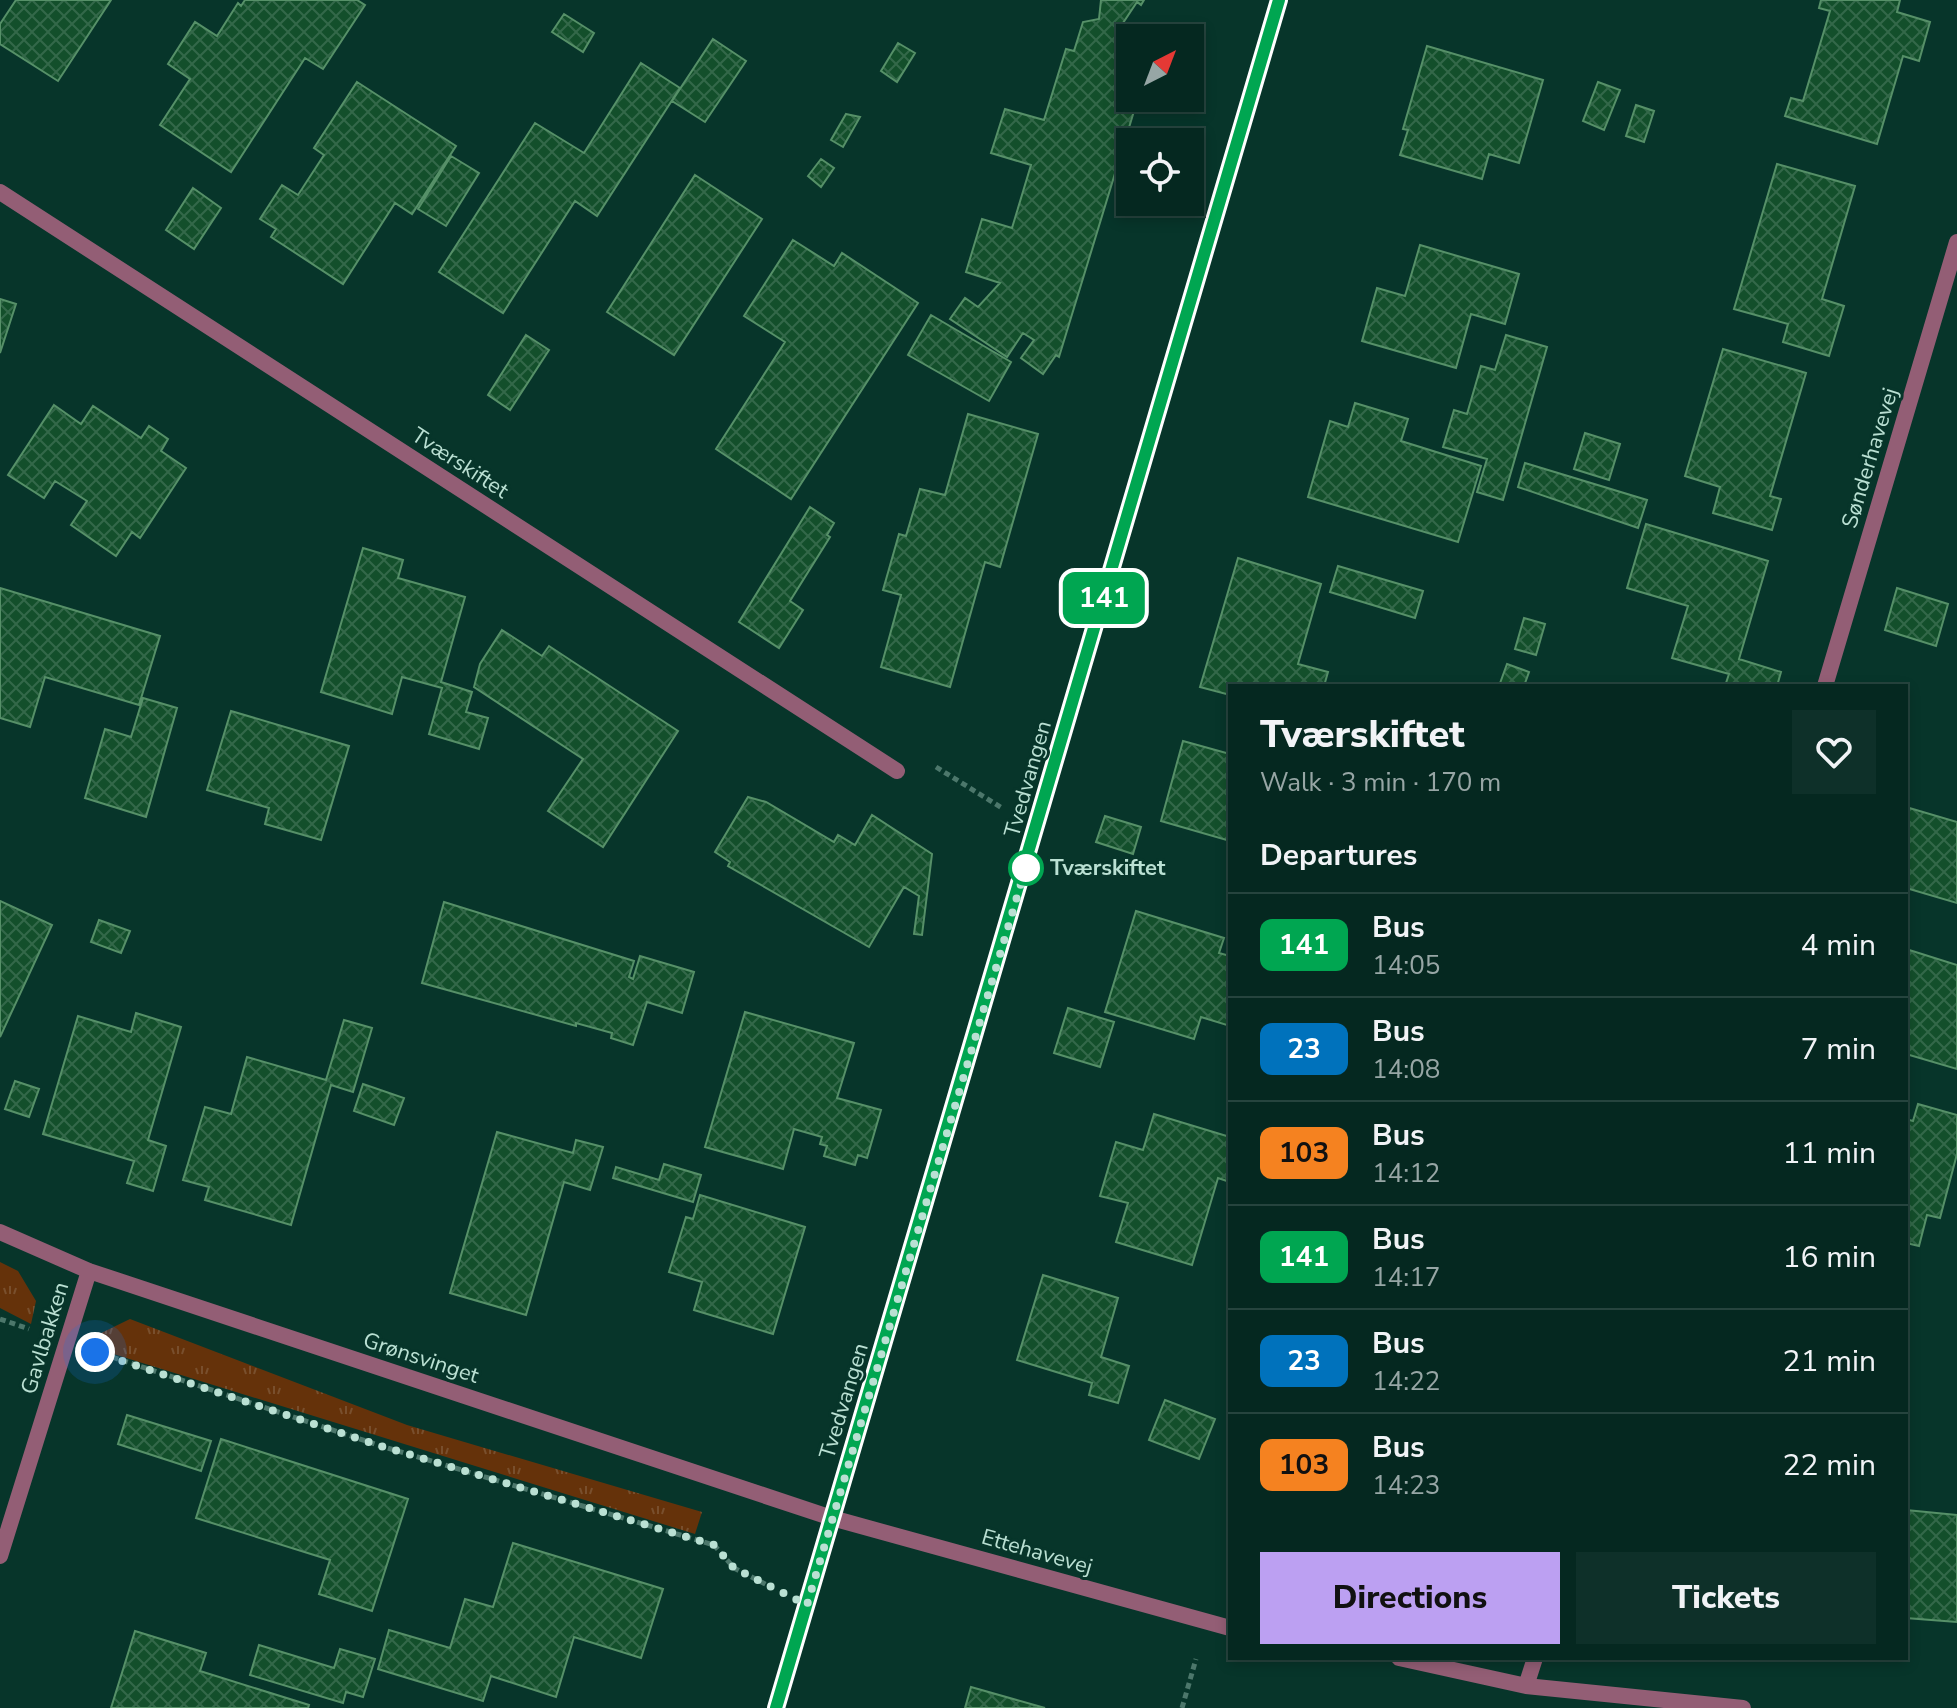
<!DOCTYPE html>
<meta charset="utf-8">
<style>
:root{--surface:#052820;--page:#0e3029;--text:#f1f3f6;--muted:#97a6a5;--line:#26443e;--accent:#bca0f2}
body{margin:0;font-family:"Nunito Sans",sans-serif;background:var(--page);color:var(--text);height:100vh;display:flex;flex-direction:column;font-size:30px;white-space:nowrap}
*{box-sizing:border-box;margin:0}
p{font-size:26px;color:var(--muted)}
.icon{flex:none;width:44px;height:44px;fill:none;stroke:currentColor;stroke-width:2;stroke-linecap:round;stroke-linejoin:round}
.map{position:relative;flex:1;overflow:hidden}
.panel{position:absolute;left:1228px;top:684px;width:680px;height:976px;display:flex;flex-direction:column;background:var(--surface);border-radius:0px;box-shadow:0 4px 12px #0003,0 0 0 2px var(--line)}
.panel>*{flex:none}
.badge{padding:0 16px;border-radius:12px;font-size:28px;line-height:52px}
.needle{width:52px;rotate:42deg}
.tools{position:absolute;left:1116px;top:24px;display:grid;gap:16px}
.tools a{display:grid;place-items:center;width:88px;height:88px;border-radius:0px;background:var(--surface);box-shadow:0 4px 12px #0003,0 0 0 2px var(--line);font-size:40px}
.you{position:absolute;width:40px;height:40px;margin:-20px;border:6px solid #fff;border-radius:50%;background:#1a73e8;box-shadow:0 0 0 12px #1a73e833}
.map>.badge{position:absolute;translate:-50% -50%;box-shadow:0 0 0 4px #fff}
h2{padding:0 32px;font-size:30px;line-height:72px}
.round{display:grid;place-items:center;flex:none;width:84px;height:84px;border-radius:0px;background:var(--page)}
.head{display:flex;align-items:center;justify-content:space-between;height:136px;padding:0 32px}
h1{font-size:38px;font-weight:800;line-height:60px}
.action{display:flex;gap:16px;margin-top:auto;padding:16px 32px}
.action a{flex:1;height:92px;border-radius:0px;background:var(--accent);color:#111;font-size:32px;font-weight:800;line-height:92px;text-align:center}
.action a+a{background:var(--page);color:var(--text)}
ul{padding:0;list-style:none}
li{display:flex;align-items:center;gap:24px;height:104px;padding:0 32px;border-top:2px solid var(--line)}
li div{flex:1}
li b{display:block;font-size:30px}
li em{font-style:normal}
li .badge{min-width:88px;font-weight:700;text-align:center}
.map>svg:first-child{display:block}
.grass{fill:url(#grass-tufts)}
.building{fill:url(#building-cross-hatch);stroke:#569068;stroke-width:2}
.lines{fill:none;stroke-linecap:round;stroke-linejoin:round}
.path{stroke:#4c776b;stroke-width:5;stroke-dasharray:6 4;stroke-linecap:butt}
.minor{stroke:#935e75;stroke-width:16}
.tertiary{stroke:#935e75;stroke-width:16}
.line-casing{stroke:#fff;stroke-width:18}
.line{stroke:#00a651;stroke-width:12}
.walk{stroke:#bae0d3;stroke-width:8;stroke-dasharray:0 14.4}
.stop-dot{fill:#fff;stroke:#00a651;stroke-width:4}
.labels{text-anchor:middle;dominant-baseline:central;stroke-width:6;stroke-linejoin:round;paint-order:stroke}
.street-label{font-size:22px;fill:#bae0d3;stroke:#07352a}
.stop-label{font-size:22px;font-weight:bold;fill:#bae0d3;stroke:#07352a;text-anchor:start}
</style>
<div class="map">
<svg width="1957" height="1708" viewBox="0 0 1957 1708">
<defs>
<pattern id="grass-tufts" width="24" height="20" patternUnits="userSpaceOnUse" patternTransform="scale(2)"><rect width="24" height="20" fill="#65320a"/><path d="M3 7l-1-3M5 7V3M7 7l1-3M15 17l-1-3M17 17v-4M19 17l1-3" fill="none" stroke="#794f2d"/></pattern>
<pattern id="building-cross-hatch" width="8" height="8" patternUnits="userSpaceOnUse" patternTransform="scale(2)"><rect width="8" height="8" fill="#134f2b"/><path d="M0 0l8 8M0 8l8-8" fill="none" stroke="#336849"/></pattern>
</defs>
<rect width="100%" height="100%" fill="#07352a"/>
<path class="grass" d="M0 1262 18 1271 36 1301 31 1324 0 1308Z
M130 1319 407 1425 702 1512 695 1534 94 1348 95 1336Z"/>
<path class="building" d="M16 0H111L58 81 0 44V24Z
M245 0H357L365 5 323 69 305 58 231 172 160 125 190 79 168 64 195 22 217 36 238 3 241 6Z
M1101 0H1144L1141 5 1137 2 1123 23 1153 32 1152 38H1130V98H1138L1059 357 1056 355 1043 374 1021 358 1034 340 1023 333 1007 357 950 319 965 298 978 307 1000 283 966 272 982 219 1012 228 1031 165 991 153 1005 109 1044 120 1066 49 1074 51 1083 22 1099 19Z
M1821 0H1900L1897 12 1930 22 1919 61 1903 56 1877 144 1785 116 1791 98 1803 101 1830 11 1819 8Z
M564 14 594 33 583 52 552 32Z
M713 39 746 61 705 122 672 101Z
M898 43 915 53 897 82 881 71Z
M1427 46 1543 80 1519 163 1489 154 1482 179 1400 155 1408 130 1403 129Z
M641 63 680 88 597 216 575 201 503 313 439 272 535 123 584 153Z
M357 82 456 146 412 214 395 203 343 284 271 237 276 229 260 219 282 185 298 195 324 155 314 148Z
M1598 82 1620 90 1604 130 1583 121Z
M1636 105 1654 111 1644 142 1626 136Z
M846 114 860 117 843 147 831 140Z
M451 156 479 173 446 226 418 209Z
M821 159 834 168 821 187 808 176Z
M1777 164 1855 186 1822 299 1844 306 1829 356 1783 342 1788 324 1734 309Z
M695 175 762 219 674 355 607 312Z
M193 188 221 208 194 249 166 230Z
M793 240 834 266 842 253 918 303 791 499 716 449 785 342 744 316Z
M1420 245 1519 274 1505 324 1471 314 1456 368 1362 341 1377 288 1405 296Z
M0 299 16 304 0 353Z
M931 315 1011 362 989 401 908 355Z
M526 335 549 350 510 410 488 395Z
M1506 335 1547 347 1503 500 1477 492 1487 459 1443 447 1454 410 1467 414 1481 366 1495 370Z
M1723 349 1806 373 1770 496 1781 499 1772 530 1713 513 1720 487 1685 476Z
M1355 403 1408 419 1401 441 1481 466 1458 542 1308 497 1330 421 1348 427Z
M54 405 81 424 93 406 141 438 149 426 168 439 161 451 186 468 140 538 132 532 116 556 71 525 87 501 55 481 44 498 8 475Z
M968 414 1038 434 1000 567 985 562 950 687 881 667 901 595 883 590 899 534 906 536 920 489 945 495Z
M1585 433 1620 444 1609 480 1574 469Z
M1525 463 1647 500 1638 528 1518 487Z
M810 507 834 523 827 535 830 537 790 601 803 610 779 648 739 622Z
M1646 524 1768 561 1739 659 1781 672 1777 686H1725L1729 674 1672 658 1688 606 1627 588Z
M363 548 403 560 398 578 465 597 441 682 472 692 466 712 488 718 479 749 429 734 442 688 402 677 392 714 321 692Z
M1238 558 1321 584 1298 664 1328 672 1324 686H1230V695L1200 687Z
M1338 566 1423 591 1415 618 1330 592Z
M0 588 160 636 139 705 45 677 30 727 0 718Z
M1897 588 1948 604 1936 646 1885 630Z
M1524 618 1545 624 1536 655 1515 649Z
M502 630 542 656 549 646 678 731 603 847 548 811 583 759 474 687 480 664Z
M1507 664 1529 672 1524 686H1499Z
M143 698 177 708 146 817 85 798 105 729 131 737Z
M231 711 349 746 321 840 265 824 269 808 207 790Z
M1183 741 1230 754V841L1161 821Z
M748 797 766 802 834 842 838 835 855 845 872 815 932 854 922 935 914 934 919 896 904 887 869 947 728 866 730 862 715 852Z
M1906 807 1957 822V903L1906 888Z
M1105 816 1141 827 1133 854 1096 842Z
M0 901 52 925 0 1037Z
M444 902 634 961 629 977 633 979 640 956 694 972 682 1013 647 1002 633 1045 611 1038 612 1033 576 1023V1026L422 983Z
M1136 911 1224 938 1219 953 1230 956V1026L1201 1017 1194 1039 1105 1012Z
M99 920 130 931 121 953 91 942Z
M1906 949 1957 965V1069L1906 1054Z
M1068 1008 1114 1022 1100 1067 1054 1053Z
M745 1012 854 1043 837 1098 881 1110 867 1158 858 1155 855 1165 824 1156 827 1146 820 1144 822 1137 794 1129 783 1169 705 1147Z
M136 1013 181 1027 148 1140 166 1146 153 1191 127 1183 134 1161 43 1134 78 1016 131 1032Z
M344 1020 372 1028 353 1092 331 1085 291 1225 205 1200 209 1187 183 1180 205 1107 231 1114 247 1057 326 1080Z
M15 1081 39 1089 29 1117 5 1109Z
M363 1084 404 1098 394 1125 354 1111Z
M1918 1104 1957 1115V1154L1940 1218 1927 1215 1919 1246 1906 1243V1119L1913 1121Z
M1154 1114 1230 1137V1182L1218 1178 1192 1265 1116 1242 1128 1203 1100 1196 1116 1142 1143 1150Z
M497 1132 573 1153 576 1140 603 1147 590 1190 564 1182 526 1315 450 1293Z
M664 1164 701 1175 693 1202 613 1178 616 1167 659 1180Z
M700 1195 805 1227 773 1334 694 1310 702 1282 669 1272 686 1217 693 1219Z
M1043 1275 1118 1298 1101 1357 1129 1366 1118 1403 1089 1395 1092 1383 1017 1360Z
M1165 1400 1215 1419 1199 1459 1149 1440Z
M127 1415 211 1441 201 1471 118 1444Z
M221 1439 408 1499 372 1611 319 1594 330 1560 196 1518Z
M1906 1510 1957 1515V1622L1906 1618Z
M513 1543 663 1589 641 1658 574 1637 556 1697 491 1676 483 1701 378 1669 389 1630 450 1648 465 1599 493 1607Z
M135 1631 206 1653 200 1671 309 1705 308 1708H111Z
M259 1645 334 1668 340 1649 375 1659 363 1697 346 1692 343 1703 250 1675Z
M971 1687 1045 1708H965Z"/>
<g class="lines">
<path class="path" d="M936 767 1002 808
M0 1319 29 1329
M103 1354 381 1446 714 1545 734 1568 773 1588
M1182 1708 1196 1659"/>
<path class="minor" d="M0 192 897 771
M1825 686 1957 242
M0 1232 89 1271 832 1518 1230 1628
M0 1556 89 1271
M1399 1658 1526 1686 1743 1708
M1526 1686 1535 1658"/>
<path class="tertiary" d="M776 1708 1279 0"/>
</g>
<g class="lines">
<defs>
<path id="line" d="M776 1708 1279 0"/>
</defs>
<use href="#line" class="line-casing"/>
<use href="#line" class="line"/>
<path class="walk" d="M95 1352 381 1446 714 1545 734 1568 807 1605 1028 860 1026 868"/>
</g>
<circle class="stop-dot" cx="1026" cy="868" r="16"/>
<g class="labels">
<g class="street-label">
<text transform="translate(1870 458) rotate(-73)">Sønderhavevej</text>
<text transform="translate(460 463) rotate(33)">Tværskiftet</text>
<text transform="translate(1028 779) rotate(-74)">Tvedvangen</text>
<text transform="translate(45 1338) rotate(-73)">Gavlbakken</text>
<text transform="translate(421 1358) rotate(18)">Grønsvinget</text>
<text transform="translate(844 1401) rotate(-73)">Tvedvangen</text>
<text transform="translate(1037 1552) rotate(16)">Ettehavevej</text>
</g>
<g class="stop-label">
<text x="1050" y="868">Tværskiftet</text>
</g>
</g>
</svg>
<div class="tools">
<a><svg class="needle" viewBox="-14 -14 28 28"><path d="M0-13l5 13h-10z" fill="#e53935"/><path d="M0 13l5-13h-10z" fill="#97a6a5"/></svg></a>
<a><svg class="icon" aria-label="locate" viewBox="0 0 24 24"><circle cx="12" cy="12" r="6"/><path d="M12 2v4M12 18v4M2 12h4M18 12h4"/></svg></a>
</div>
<div class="you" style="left:95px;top:1352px"></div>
<b class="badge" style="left:1104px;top:598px;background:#00a651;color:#fff">141</b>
<section class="panel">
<div class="head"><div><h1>Tværskiftet</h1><p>Walk · 3 min · 170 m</p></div><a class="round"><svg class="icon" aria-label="heart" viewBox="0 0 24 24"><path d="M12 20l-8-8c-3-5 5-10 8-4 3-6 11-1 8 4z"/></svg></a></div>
<h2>Departures</h2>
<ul>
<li><span class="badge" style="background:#00a651;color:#fff">141</span><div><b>Bus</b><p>14:05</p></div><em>4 min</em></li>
<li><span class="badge" style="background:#0072bc;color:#fff">23</span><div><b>Bus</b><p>14:08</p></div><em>7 min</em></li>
<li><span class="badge" style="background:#f58220;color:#111">103</span><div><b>Bus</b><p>14:12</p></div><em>11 min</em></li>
<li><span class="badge" style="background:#00a651;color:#fff">141</span><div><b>Bus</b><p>14:17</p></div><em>16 min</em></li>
<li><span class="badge" style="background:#0072bc;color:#fff">23</span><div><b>Bus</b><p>14:22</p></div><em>21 min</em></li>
<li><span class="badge" style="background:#f58220;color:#111">103</span><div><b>Bus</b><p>14:23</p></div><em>22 min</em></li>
</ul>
<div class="action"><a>Directions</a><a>Tickets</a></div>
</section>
</div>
